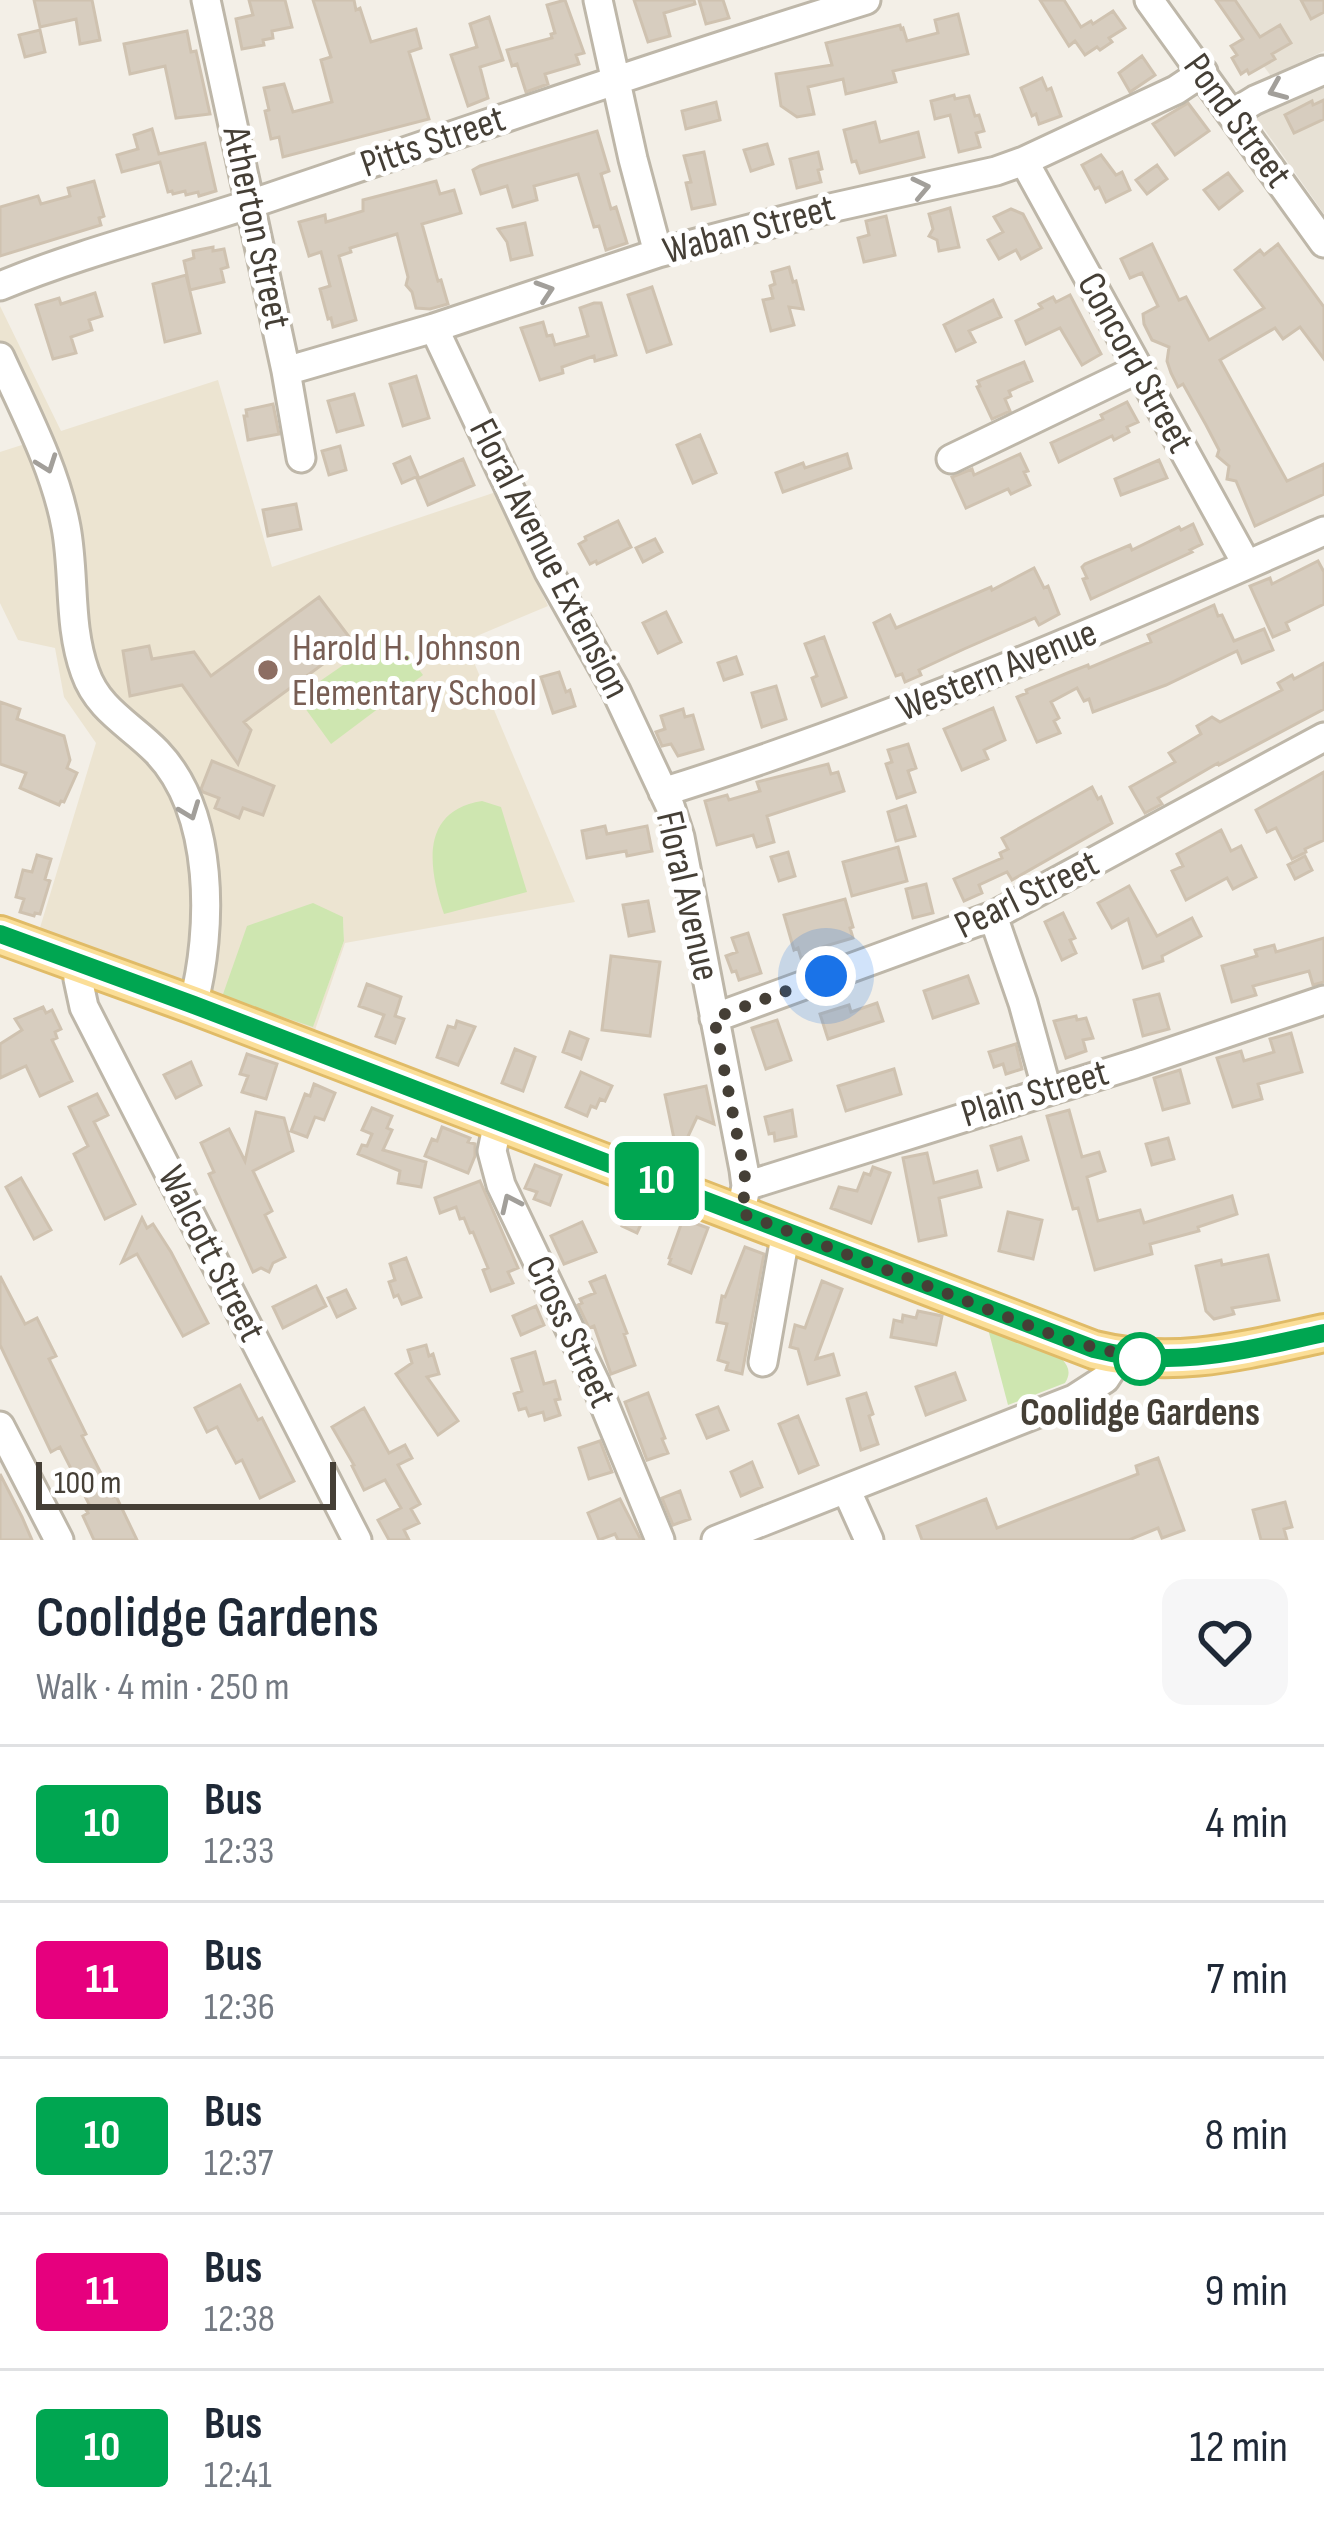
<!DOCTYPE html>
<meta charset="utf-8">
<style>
:root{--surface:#fff;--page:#f6f6f7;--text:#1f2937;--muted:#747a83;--line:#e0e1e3}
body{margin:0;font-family:"Sofia Sans Condensed",sans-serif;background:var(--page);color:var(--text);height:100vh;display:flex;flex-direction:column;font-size:45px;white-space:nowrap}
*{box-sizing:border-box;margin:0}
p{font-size:39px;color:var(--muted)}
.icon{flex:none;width:66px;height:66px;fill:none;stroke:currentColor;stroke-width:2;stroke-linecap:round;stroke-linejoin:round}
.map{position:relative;height:1540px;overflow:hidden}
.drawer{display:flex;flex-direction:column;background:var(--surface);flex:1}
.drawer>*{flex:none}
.badge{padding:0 24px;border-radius:9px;font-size:42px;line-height:78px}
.scale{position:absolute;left:36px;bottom:30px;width:300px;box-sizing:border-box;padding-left:12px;border:6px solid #453f36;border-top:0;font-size:33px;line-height:42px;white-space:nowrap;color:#453f36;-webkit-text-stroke:9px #fff;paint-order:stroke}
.you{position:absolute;width:60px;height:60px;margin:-30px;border:9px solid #fff;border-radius:50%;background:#1a73e8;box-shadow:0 0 0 18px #1a73e833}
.map>.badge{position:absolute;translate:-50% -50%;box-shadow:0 0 0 6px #fff}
.round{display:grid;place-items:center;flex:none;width:126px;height:126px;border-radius:24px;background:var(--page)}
.summary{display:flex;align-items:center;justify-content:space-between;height:204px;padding:0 36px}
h1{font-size:57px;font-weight:600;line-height:90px}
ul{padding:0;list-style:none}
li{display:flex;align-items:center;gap:36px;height:156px;padding:0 36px;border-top:3px solid var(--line)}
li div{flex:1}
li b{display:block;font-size:45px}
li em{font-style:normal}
li .badge{min-width:132px;font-weight:700;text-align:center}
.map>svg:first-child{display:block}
.residential{fill:#e7e1d5}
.education{fill:#ece4d1;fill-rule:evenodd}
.green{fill:#cee6b0}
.building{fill:#d7cdbf;stroke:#cfc2b0;stroke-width:3}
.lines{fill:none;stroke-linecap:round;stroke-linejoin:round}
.minor-casing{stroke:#beb7a9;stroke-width:33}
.major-casing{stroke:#e0bb67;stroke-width:42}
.minor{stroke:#fff;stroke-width:27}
.major{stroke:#fbde97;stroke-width:36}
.oneway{stroke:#a29f9a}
.line-casing{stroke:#fff;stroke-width:27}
.line{stroke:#00a651;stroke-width:18}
.walk{stroke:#453f36;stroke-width:12;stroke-dasharray:0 21.6}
.education-dot{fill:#8d6e63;stroke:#fff;stroke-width:4.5}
.stop-dot{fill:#fff;stroke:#00a651;stroke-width:6}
.labels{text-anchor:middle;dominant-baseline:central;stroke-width:10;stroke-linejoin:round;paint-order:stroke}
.street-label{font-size:39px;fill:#453f36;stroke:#fff}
.education-label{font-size:39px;fill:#785e54;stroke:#fff;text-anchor:start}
.stop-label{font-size:39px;font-weight:bold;fill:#453f36;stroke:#fff}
</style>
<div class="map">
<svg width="1324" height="1540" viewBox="0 0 1324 1540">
<rect width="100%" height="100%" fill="#f3efe7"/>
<path class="residential" d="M1214 0H1324V51L1271 76Z
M1324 87V214L1255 116Z"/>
<path class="education" d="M0 306 61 431 218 380 272 567 496 492 548 606 465 641 575 902 345 943 315 1030 39 931 96 743 64 697 55 648 18 640 0 603V452L25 444 0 386ZM343 917 344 941 313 1026 223 997Z"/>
<path class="green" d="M391 632 423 675 331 744 297 697Z
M482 801 501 807 527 892 444 914C428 867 420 811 482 801Z
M313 903 343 917 344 941 313 1027 222 997 247 926Z
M988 1329 1062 1359C1069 1367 1071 1373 1065 1383L1008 1405Z"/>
<path class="building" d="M34 0H92L100 40 80 44 76 19 40 27Z
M249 0H285L292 27 272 31 273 38 263 40 264 45 242 49 236 19 253 15Z
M313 0H354L356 10 360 8 371 42 416 29 421 48 409 52 429 119 283 157 279 137 271 139 265 111 269 110 264 88 284 84 293 112 332 102 321 60 331 57Z
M565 0 584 53 576 55 579 64 545 74 548 84 526 92 517 64 512 66 507 50 552 38 551 34 555 33 547 5Z
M634 0H694L695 4 664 13 670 36 648 42Z
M699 0H723L729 18 706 24Z
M1040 0H1064L1081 27 1091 21 1093 24 1113 11 1125 28 1109 38 1112 42 1100 50 1097 47 1085 55 1075 41 1069 46Z
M1216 0H1235L1260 37 1280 25 1291 43 1272 54 1275 59 1249 74 1247 70 1241 74 1232 58 1237 55 1231 46 1243 39Z
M1301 0H1324V12L1311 19Z
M958 14 968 54 893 71 896 82 846 94 843 79 808 87 814 114 797 117 781 106 776 74 832 65 826 43 900 25 901 29 903 28 907 41 938 33 935 20Z
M489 17 503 60 480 67 488 98 468 106 451 55 477 47 470 24Z
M40 30 45 52 25 57 19 35Z
M187 31 191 52 196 51 210 114 176 118 165 66 130 74 124 44Z
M1142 56 1155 75 1130 92 1119 73Z
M1042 78 1047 90 1051 88 1061 116 1039 124 1036 114 1032 116 1021 88Z
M954 95 955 99 969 96 975 116 979 115 984 131 976 133 980 147 959 152 950 115 935 119 931 101Z
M1324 100V119L1294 133 1285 115 1312 101 1313 105Z
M716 102 720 120 686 129 682 111Z
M1188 103 1209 131 1175 155 1153 124Z
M875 122 880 142 918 132 924 157 860 173 856 161 852 162 844 130Z
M152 129 159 154 205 143 216 191 199 196 198 192 186 195 185 191 173 194 172 191 168 192 160 162 122 172 117 155 138 149 134 135Z
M597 131 609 171 601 174 611 209 616 207 627 243 606 250 599 226 594 227 578 174 534 186 537 200 513 207 507 186 481 194 473 170 480 166Z
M767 144 773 164 751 171 744 150Z
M704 152 715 204 692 209 686 183 691 182 684 156Z
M818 152 822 169 818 170 821 182 797 188 790 159Z
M1101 155 1116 175 1122 172 1130 190 1106 202 1099 187 1095 189 1082 165Z
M1157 165 1167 179 1147 194 1136 180Z
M1228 173 1242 191 1219 209 1204 190Z
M94 181 104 216 99 218 101 225 0 256V207L38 196 41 204 70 196 68 188Z
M436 181 440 194 454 190 461 213 422 224 438 281 441 280 448 304 430 309 416 308 412 292 406 285 408 277 397 234 350 248 351 252 339 256 356 320 333 327 331 318 328 319 320 289 330 286 321 252 309 256 299 222 325 215 326 222 363 211V200Z
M950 208 959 247 939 251 937 240 929 236 933 229 929 214Z
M1011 209 1023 214 1041 248 1021 259 1016 250 999 259 988 240 1003 232 994 217Z
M886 216 895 255 864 262 858 238 869 235 866 221Z
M525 223 532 255 511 260 507 242 498 229Z
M1152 244 1179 300 1186 297 1209 340 1264 308 1235 270 1260 250 1264 255 1278 244 1324 307V359L1300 327 1283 339 1275 328 1220 360 1287 481 1324 464V494L1255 526 1236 481 1227 479 1229 466 1217 456 1219 450 1206 425 1183 384 1178 387 1171 373 1167 361 1169 347 1152 340 1144 324 1143 314 1158 306 1142 273 1130 278 1121 259Z
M213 247V251L224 249 228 267 221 269 224 282 190 290 184 261 194 258 193 251Z
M789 267 793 282 796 281 803 309 789 307 794 325 771 331 763 300 773 298 770 286 775 284 772 272Z
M186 275 200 333 165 342 153 284Z
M652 287 671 344 647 352 628 295Z
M95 293 102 316 89 320 92 330 71 337 76 353 53 359 36 305 59 298 61 304Z
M1070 295 1101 354 1082 365 1060 328 1026 344 1016 321 1042 308 1039 304 1053 297 1056 302Z
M993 300 1001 317 969 331 975 342 956 351 944 325Z
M594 303H601L616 355 595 361 594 356 562 367 563 373 540 380 521 328 543 322 547 336 552 335 555 345 588 336 580 308Z
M1024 362 1032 381 1009 391 1011 396 1005 399 1010 411 992 419 977 387 980 386 978 381Z
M416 376 429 418 403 426 390 384Z
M354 394 363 425 337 432 328 401Z
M1127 402 1138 422 1127 427 1129 432 1114 440 1112 436 1059 462 1051 443 1103 419 1101 415Z
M273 404 279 434 248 440 244 416H247L246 410Z
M700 435 716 473 693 483 677 445Z
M340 446 346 470 329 475 322 451Z
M847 454 851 468 783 492 776 473 803 463 805 468Z
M1020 454 1028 471 1024 472 1030 485 1011 494 1008 489 966 508 952 477 972 469 974 475Z
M410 457 418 476 402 483 394 464Z
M463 459 474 485 428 505 417 479Z
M1159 460 1167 478 1121 495 1115 479Z
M296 504 301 529 268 536 263 510Z
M618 521 631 547 597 564 596 561 590 564 579 544 586 540 585 537Z
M1193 524 1202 544 1190 550 1192 552 1091 599 1083 579 1087 578 1082 567 1085 564 1130 545 1132 550 1179 527 1181 530Z
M655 539 662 552 643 562 636 548Z
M1318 561 1324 572V604L1286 623 1289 630 1273 637 1250 586 1270 578 1272 584Z
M1034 568 1044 588 1048 586 1059 614 1039 625 1035 618 964 649 919 670 921 675 905 682 902 674 896 676 874 623 890 615 896 628 991 587 992 590Z
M319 597 353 642 244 722 251 730 238 764 182 685 130 696 123 651 149 646 152 659 194 652 211 676Z
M1214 605 1218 616 1222 615 1234 641 1264 629 1273 650 1242 663 1237 651 1166 685 1093 712 1089 699 1084 701 1077 688 1051 702 1059 718 1054 721 1060 733 1037 742 1017 697 1027 693 1026 690 1070 672 1088 665 1089 668 1151 642 1148 635Z
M666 612 681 642 658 653 643 623Z
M824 637 846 697 822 706 812 678 817 676 805 644Z
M736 657 742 674 724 680 718 663Z
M1324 663V709L1219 765 1218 763 1158 798 1162 804 1145 813 1130 787 1175 762 1169 753 1201 734 1197 726 1212 717 1220 722 1282 690 1278 683 1292 675 1294 679Z
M559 672 566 692 570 690 575 706 553 713 541 677Z
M776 686 786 719 762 727 752 693Z
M0 702 20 709 17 719 64 736 70 760 67 768 77 773 64 802 61 801 59 805 20 788 26 773 0 764Z
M993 708 1005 740 984 750 988 759 962 770 944 729Z
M683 709 685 717 693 715 703 749 678 756 671 744 662 746 656 732 665 729 661 716Z
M908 744 916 768 908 771 915 792 897 798 886 764 892 762 888 750Z
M212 761 274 786 263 815 243 808 239 818 215 808 219 798 203 792 201 789Z
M828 764 831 774 838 772 844 791 767 816 774 842 757 847 753 835 717 845 705 801 727 795 729 800 760 791 757 782Z
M1324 772V840L1305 849 1306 852 1292 859 1276 828 1267 832 1256 810Z
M1092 787 1098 799 1101 797 1112 823 1012 880 1007 872 979 885 982 893 964 901 954 879 1002 858 1000 853 1008 849 1002 838Z
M906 806 915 836 896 841 888 812Z
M605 826 607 834 647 826 652 851 627 856 626 851 587 858 582 831Z
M1221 830 1231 851 1241 846 1256 877 1233 889 1227 878 1186 900 1172 871 1183 866 1177 854Z
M898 847 907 881 852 896 843 862Z
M788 852 795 876 779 881 771 857Z
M37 855 51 859 45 879 50 881 40 914 35 913 34 916 20 912 24 899 16 897 23 870 32 872Z
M1305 856 1312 870 1295 879 1288 865Z
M926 884 933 913 913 918 906 889Z
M1129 886 1157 936 1192 918 1201 936 1162 956 1163 961 1143 968 1128 919 1112 928 1098 903Z
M845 899 853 927 850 928 853 938 822 947 823 951 801 958 798 948 794 950 784 915Z
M648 901 654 931 629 936 623 905Z
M1063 913 1075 938 1070 940 1076 953 1062 960 1045 922Z
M748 933 761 973 739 980 736 971 732 972 726 956 737 952 732 938Z
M1324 938V982L1313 985 1309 971 1253 986 1256 995 1232 1002 1222 966 1257 956 1255 950 1274 945 1276 952Z
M611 956 660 962 650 1036 602 1030Z
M968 976 978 1003 933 1018 924 991Z
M367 984 401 997 395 1016 404 1019 395 1043 376 1036 384 1015 359 1006Z
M1159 994 1169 1029 1143 1036 1134 1000Z
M877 1003 883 1021 828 1039 820 1014 849 1005 851 1012Z
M43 1007 46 1013 52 1010 61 1029 55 1032 57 1038 52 1040 72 1081 40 1096 26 1066 0 1078V1044L22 1030 15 1019Z
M1076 1016 1077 1020 1086 1018 1093 1038 1083 1040 1086 1051 1066 1058 1054 1021Z
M777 1020 791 1060 766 1069 752 1028Z
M457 1021 475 1027 458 1065 437 1057 448 1026 455 1028Z
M570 1032 588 1039 581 1059 563 1052Z
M1291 1033 1302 1072 1258 1084 1262 1099 1233 1107 1217 1058 1241 1051 1244 1061 1274 1052 1270 1039Z
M1016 1044 1022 1069 1006 1074 1003 1064 994 1067 989 1052Z
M515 1049 535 1057 523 1091 502 1083Z
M247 1054 277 1064 266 1099 242 1092 248 1076 240 1074Z
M191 1062 201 1085 176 1098 164 1075Z
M894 1069 901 1094 846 1111 838 1086Z
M1180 1070 1189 1103 1163 1110 1154 1078Z
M581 1072 612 1086 605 1101 600 1099 596 1108 591 1106 587 1116 566 1107Z
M314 1084 335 1093 324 1120 315 1117 307 1137 291 1131 305 1094 310 1096Z
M706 1086 714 1124 697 1117 678 1158 665 1095Z
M97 1094 108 1115 94 1122 135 1204 105 1219 74 1154 88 1146 69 1107Z
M372 1108 392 1116 387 1128 392 1130 383 1150 426 1162 421 1187 398 1183 400 1171 358 1154 362 1145 367 1146 372 1134 362 1130Z
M792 1110 796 1136 775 1141 774 1133 769 1134 765 1117Z
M1069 1110 1082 1157 1099 1152 1105 1171 1087 1177 1098 1221 1140 1210 1144 1223 1232 1196 1237 1214 1198 1227 1199 1231 1150 1244 1152 1254 1095 1270 1078 1208 1073 1209 1047 1116Z
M256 1112 284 1118 293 1151 253 1171 272 1211 265 1215 285 1257 273 1263 269 1272 261 1268 253 1272 209 1174 214 1172 201 1143 229 1129 245 1161Z
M442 1127 470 1138 468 1142 475 1144V1156L468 1173 425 1156 432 1139 437 1141Z
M1021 1137 1028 1160 998 1170 991 1146Z
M1168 1138 1174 1159 1152 1165 1146 1144Z
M927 1153 934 1183 977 1171 981 1187 939 1198 946 1235 919 1241 903 1158Z
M535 1165 561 1175 550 1205 534 1199 537 1192 525 1188Z
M873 1167 890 1173 871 1223 831 1208 839 1187 857 1191 864 1173 870 1175Z
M21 1178 51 1230 34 1239 6 1187Z
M480 1181 518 1268 508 1272 513 1283 491 1291 483 1270 488 1268 473 1232 470 1233 464 1218 460 1219 456 1207 440 1213 435 1198Z
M630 1198 649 1207 637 1233 622 1226 624 1221 621 1220Z
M1008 1212 1042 1220 1033 1259 999 1251Z
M142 1218 147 1228 153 1224 171 1252 208 1323 183 1336 137 1254 122 1262Z
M683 1219 708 1228 691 1273 669 1264 671 1259 669 1258Z
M582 1222 596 1252 564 1264 551 1236Z
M745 1247 764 1254 742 1374 726 1370 728 1363 718 1360 727 1324 717 1322 722 1296 725 1297Z
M1268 1255 1279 1300 1232 1308 1234 1314 1214 1319 1206 1311 1196 1266 1221 1260 1222 1265Z
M406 1258 421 1297 402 1304 398 1295 394 1297 389 1282 395 1280 390 1264Z
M0 1276 25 1324 37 1318 56 1356 49 1359 86 1434 82 1436 113 1497 116 1496 137 1540H94L83 1516 88 1513 86 1510 91 1508 60 1447 51 1452 0 1345Z
M605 1276 627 1333 624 1334 635 1365 611 1374 594 1326 589 1328 578 1305 582 1303 580 1299 595 1293 590 1282Z
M822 1281 842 1289 816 1359 833 1354 839 1375 808 1384 798 1349 790 1347 795 1325 805 1328Z
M316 1286 326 1306 283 1328 273 1307Z
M346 1290 355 1308 337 1317 328 1298Z
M536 1306 544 1325 521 1335 513 1316Z
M918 1311 942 1316 936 1345 891 1337 894 1320 902 1322 903 1315 916 1318Z
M426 1345 429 1356 433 1354 439 1374 427 1377 458 1421 438 1435 396 1374 412 1363 408 1350Z
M535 1352 544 1384 555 1381 560 1399 555 1400 560 1415 545 1420 543 1412 529 1416 526 1408 519 1410 514 1394 522 1391 512 1359Z
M955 1373 965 1400 926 1415 916 1387Z
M240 1385 258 1420 262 1418 294 1481 260 1498 242 1460 236 1463 217 1427 207 1432 195 1408Z
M648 1393 665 1438 662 1439 668 1453 647 1460 625 1402Z
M866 1393 873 1414 869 1416 878 1444 861 1450 847 1399Z
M718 1407 728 1430 707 1438 697 1415Z
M364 1408 389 1453 405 1445 412 1458 398 1465 420 1504 411 1509 419 1523 404 1530 409 1540H389L378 1520 401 1508 385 1480 364 1490 352 1466 354 1465 332 1427Z
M798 1416 818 1465 799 1473 779 1424Z
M600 1441 612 1472 589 1479 579 1448Z
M1158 1458 1184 1530 1162 1538 1158 1528 1129 1540H922L917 1526 986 1499 997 1528 1138 1474 1136 1466Z
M752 1462 762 1487 741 1496 731 1472Z
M0 1474 22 1517 32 1540H0Z
M680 1491 690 1519 673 1525 662 1498Z
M620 1499 641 1540H618L615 1534 599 1540 588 1513Z
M1285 1502 1292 1527 1284 1529 1287 1540H1261L1253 1510Z"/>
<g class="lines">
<defs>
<path id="minor" d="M206 0 286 371 301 458
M598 0 633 159 658 253
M1149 0 1324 243
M1232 114 1255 100 1324 70
M1024 161 1247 565
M0 286C90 249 185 227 277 195 473 129 668 61 866 0
M434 328 549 572 616 691 670 806 680 837 744 1170 746 1186 741 1213
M0 357C25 412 55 468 66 527 75 575 68 625 85 672 98 710 131 725 157 752 215 813 213 929 193 1005
M286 371 434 328 658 253 826 209 996 171 1024 161 1176 90 1203 72
M951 459 1138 369
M663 792C890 721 1107 627 1324 531
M993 916 1023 1003 1047 1090
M80 963 78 979 84 1007 357 1540
M714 1018 993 916 1324 737
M498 1122 492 1151 501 1185 595 1382 660 1540
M746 1186 1135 1064 1324 1000
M763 1362 786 1231
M0 1426 59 1540
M846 1489 869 1540
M716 1540 1074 1399 1105 1379 1120 1356"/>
<path id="major" d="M0 935 193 1005 1094 1350C1175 1370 1245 1350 1324 1333"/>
</defs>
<use href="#minor" class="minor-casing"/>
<use href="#major" class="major-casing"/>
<use href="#minor" class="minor"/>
<use href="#major" class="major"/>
</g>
<defs><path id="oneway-chevron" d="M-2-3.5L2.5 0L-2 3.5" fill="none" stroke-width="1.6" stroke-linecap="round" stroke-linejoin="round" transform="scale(3)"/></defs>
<g class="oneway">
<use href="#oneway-chevron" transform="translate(1277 90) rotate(157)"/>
<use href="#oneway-chevron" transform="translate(921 188) rotate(-12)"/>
<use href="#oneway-chevron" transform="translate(545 291) rotate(-18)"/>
<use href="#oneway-chevron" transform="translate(47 464) rotate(70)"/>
<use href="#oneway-chevron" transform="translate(190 811) rotate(69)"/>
<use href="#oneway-chevron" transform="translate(510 1203) rotate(-115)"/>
</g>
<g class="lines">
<defs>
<path id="line" d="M0 934 194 1005 1094 1349C1176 1370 1244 1350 1324 1333"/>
</defs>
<use href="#line" class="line-casing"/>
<use href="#line" class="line"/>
<path class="walk" d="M826 976 714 1018 744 1170 746 1186 741 1213 1066 1340 1140 1359"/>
</g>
<circle class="education-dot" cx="268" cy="670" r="12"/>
<circle class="stop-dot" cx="1140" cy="1359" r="24"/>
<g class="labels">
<g class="street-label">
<text transform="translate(1237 121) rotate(54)">Pond Street</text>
<text transform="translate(433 142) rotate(-19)">Pitts Street</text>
<text transform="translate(256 228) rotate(78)">Atherton Street</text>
<text transform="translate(749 230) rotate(-15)">Waban Street</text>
<text transform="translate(1135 363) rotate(61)">Concord Street</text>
<text transform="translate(549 559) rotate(63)">Floral Avenue Extension</text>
<text transform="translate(997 671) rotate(-22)">Western Avenue</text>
<text transform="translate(1027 895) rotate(-26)">Pearl Street</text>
<text transform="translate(687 896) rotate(77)">Floral Avenue</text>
<text transform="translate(1035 1094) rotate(-17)">Plain Street</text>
<text transform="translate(211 1254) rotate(63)">Walcott Street</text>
<text transform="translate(570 1332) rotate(65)">Cross Street</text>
</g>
<g class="education-label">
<text x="292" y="648">Harold H. Johnson<tspan x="292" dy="45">Elementary School</tspan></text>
</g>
<g class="stop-label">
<text x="1140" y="1413">Coolidge Gardens</text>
</g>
</g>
</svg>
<div class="scale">100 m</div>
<div class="you" style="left:826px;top:976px"></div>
<b class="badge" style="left:657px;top:1181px;background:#00a651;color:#fff">10</b>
</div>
<section class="drawer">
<div class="summary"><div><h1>Coolidge Gardens</h1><p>Walk · 4 min · 250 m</p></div><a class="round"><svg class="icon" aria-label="heart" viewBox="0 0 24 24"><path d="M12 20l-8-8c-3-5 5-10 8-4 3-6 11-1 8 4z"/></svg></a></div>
<ul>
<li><span class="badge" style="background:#00a651;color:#fff">10</span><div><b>Bus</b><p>12:33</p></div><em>4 min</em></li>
<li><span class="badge" style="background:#e6007e;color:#fff">11</span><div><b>Bus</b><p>12:36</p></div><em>7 min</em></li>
<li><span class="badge" style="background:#00a651;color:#fff">10</span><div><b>Bus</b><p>12:37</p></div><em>8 min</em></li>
<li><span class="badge" style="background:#e6007e;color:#fff">11</span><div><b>Bus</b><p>12:38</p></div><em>9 min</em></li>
<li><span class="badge" style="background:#00a651;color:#fff">10</span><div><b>Bus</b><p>12:41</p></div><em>12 min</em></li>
</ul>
</section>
